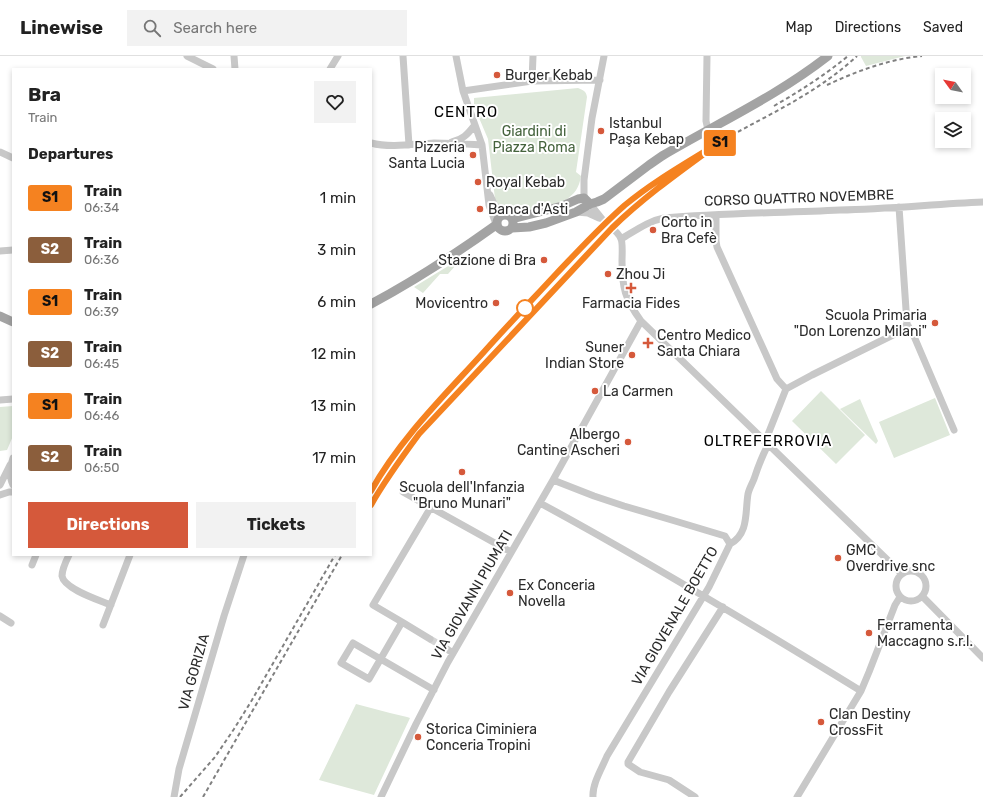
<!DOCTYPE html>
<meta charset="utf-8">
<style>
:root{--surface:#fff;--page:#f2f2f2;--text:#222;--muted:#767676;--line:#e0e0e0;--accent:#d5593b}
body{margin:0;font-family:Rubik,sans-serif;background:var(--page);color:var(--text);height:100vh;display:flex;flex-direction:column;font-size:15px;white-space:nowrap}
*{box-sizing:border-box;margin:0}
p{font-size:13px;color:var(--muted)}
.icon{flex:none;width:22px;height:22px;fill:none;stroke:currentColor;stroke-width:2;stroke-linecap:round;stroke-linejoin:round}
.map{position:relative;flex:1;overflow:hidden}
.side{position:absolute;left:12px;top:12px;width:360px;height:488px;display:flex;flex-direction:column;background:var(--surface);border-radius:0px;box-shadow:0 2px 6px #0003}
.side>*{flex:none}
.badge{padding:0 8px;border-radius:3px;font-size:14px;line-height:26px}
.needle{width:26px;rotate:303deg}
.fabs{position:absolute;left:935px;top:12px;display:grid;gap:8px}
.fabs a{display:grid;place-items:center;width:36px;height:36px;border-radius:0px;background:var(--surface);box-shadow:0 2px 6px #0003;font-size:20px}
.map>.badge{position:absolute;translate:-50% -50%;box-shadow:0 0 0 2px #fff}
h2{padding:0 16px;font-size:15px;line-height:36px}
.round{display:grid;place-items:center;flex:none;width:42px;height:42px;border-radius:0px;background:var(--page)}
.headline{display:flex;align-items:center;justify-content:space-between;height:68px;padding:0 16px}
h1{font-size:19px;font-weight:700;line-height:30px}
.primary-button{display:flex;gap:8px;margin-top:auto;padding:8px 16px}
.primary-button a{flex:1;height:46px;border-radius:0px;background:var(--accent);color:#fff;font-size:16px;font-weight:700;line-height:46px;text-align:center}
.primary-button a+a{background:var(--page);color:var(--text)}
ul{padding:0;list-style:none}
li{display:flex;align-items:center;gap:12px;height:52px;padding:0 16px}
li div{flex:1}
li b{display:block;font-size:15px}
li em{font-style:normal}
li .badge{min-width:44px;font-weight:700;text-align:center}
header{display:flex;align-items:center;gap:24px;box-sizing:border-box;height:56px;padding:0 20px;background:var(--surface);border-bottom:1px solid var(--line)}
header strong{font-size:19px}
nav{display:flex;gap:22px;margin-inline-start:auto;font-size:14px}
.search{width:280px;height:36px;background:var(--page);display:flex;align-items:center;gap:10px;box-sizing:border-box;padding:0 14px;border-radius:0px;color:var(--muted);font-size:15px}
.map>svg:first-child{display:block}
.green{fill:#dee8da}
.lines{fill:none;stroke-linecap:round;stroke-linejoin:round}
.minor-tunnel{stroke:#d5d5d5;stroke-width:7;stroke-dasharray:7 3.5;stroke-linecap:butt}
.minor{stroke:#c8c8c8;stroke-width:7}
.major{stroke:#a3a3a3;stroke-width:9}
.rail{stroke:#808080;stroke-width:2;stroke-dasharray:4 3;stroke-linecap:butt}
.line-casing{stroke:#fff;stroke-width:9}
.line{stroke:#f58220;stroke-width:6}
.poi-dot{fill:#d5593b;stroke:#fff;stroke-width:1.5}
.stop-dot{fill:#fff;stroke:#f58220;stroke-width:2}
.labels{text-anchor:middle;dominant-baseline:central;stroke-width:4;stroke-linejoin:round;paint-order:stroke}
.poi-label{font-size:14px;fill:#2b2b2b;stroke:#fff;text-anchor:start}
.park-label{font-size:14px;fill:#45633d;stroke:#fff}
.street-label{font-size:14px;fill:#2b2b2b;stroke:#fff}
.neighbourhood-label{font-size:15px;letter-spacing:1px;fill:#000;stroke:#fff}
</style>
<header>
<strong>Linewise</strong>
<div class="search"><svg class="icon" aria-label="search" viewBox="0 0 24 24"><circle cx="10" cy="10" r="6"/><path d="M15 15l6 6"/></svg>Search here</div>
<nav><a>Map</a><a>Directions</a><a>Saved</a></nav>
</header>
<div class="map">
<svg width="983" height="741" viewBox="0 0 983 741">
<rect width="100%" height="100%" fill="#fff"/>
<path class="green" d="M861 0H905L866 10 861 1Z
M578 32C583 34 586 35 587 41L576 116 581 120C579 132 575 138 564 145 556 147 548 150 540 152 522 158 505 163 495 143L488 83 474 50V42Z
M463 201 448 218H440L423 237 414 231Z
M821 335 865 379 836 408 792 365Z
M935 342 950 379 894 402 879 366Z
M860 343 878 385 876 388 840 353Z
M13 350V380L7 394 0 395V351Z
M356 648 390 657 407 661 410 662 374 739 319 724Z"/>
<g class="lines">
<path class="minor-tunnel" d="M430 583 442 590"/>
<path class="minor" d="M187 0 213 13
M234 0 235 13
M403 0 409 89
M456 0 463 35 482 89 489 149 496 168
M707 0 706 65 708 74
M330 13 338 0
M532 25 533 0
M463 35 532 25 600 24
M452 86C463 83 467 79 474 70
M371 87C390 92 414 88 434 87 450 87 466 88 482 89
M0 96 13 102
M490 139 494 148 504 159
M584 142V124L592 62 604 0
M899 151 907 268 913 278 954 374
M576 156 588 157 599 162
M716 159V185L717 191 777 323 786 333
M621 183C635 175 648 165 664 162 723 157 781 157 840 154 888 153 935 148 983 146
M0 195 13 194
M641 265 901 517
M0 344 13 343
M765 386 786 333 812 319 901 275 907 268
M13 402C10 410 9 421 13 429
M553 424 594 440 624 450 675 465 725 480 730 488
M0 429 10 409
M403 436 511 496
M0 439 9 436H13
M540 447C649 506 755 570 861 635
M431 451 373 549 402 566 369 623 341 607 353 587 434 634
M69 499C66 505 62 513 62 520 64 533 99 544 111 549
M32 509 36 499
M896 530a15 15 0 1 1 30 0a15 15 0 1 1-30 0Z
M922 540 983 602
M0 560 11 567
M402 566 430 583
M103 569 130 499
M442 590 453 597
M174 741 179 713 224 560 244 499
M381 741 416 668 448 606 553 424 641 265C625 243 622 232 622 205 622 200 623 187 621 183 619 176 607 168 602 163 598 158 594 153 590 148
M593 741C592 728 602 712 607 700L709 531 730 488C749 478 745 456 748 438 749 433 752 428 754 423 758 411 762 400 768 389
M695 741 669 724 640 716 628 708V706L669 636 723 551
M797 741 861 635 869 616 895 549 900 541"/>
<path class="major" d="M497 167a8 8 0 1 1 16 0a8 8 0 1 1-16 0Z
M512 163 547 154 562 150 578 143 584 142 590 148
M512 172 529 171 546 167 576 156 590 148 597 146 604 143 649 109 662 100C718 67 777 40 828 0
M371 248C414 225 457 197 496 169
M0 260 13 266"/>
<path class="rail" d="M827 29C857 15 889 3 922 0
M774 50C800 35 825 19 848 0
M371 435C406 373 458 324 506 272 525 251 545 230 565 209 596 176 627 143 666 119 696 99 728 81 760 64 794 46 828 27 857 0
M371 449C389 418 410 389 433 363L612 172 630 155 681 115
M180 741 215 701 234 673 252 644 335 499
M203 741 342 499"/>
</g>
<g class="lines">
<defs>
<path id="line" d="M371 435C400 383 443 341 483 297 507 270 532 244 557 217 579 194 601 170 625 149 655 124 690 105 723 84 685 112 646 139 612 172L419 378C402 401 385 424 371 449"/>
</defs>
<use href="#line" class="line-casing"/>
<use href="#line" class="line"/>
</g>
<g class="poi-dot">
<circle cx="497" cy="19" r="4"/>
<circle cx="601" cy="75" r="4"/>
<circle cx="473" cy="99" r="4"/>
<circle cx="478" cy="126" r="4"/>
<circle cx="480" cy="153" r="4"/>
<circle cx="653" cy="174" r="4"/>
<circle cx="544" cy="204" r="4"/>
<circle cx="608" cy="218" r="4"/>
<path d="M629 226h4v4h4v4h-4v4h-4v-4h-4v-4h4z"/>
<circle cx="496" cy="247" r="4"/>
<circle cx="935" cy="267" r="4"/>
<path d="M646 281h4v4h4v4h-4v4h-4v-4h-4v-4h4z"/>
<circle cx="632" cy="299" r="4"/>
<circle cx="595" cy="335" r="4"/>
<circle cx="628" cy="386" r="4"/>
<circle cx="462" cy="416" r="4"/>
<circle cx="838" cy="502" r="4"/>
<circle cx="510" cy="537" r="4"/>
<circle cx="869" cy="577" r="4"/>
<circle cx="821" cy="666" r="4"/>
<circle cx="418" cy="681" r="4"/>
</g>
<circle class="stop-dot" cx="525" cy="252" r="8"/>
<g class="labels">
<g class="poi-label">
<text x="505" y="19">Burger Kebab</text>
<text x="609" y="67">Istanbul<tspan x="609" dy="16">Paşa Kebap</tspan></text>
<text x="465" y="91" text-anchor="end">Pizzeria<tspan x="465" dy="16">Santa Lucia</tspan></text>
<text x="486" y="126">Royal Kebab</text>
<text x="488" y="153">Banca d'Asti</text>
<text x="661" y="166">Corto in<tspan x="661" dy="16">Bra Cefè</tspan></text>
<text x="536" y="204" text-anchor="end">Stazione di Bra</text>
<text x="616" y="218">Zhou Ji</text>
<text x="488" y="247" text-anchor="end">Movicentro</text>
<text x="631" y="247" text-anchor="middle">Farmacia Fides</text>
<text x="927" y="259" text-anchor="end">Scuola Primaria<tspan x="927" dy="16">"Don Lorenzo Milani"</tspan></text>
<text x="657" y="279">Centro Medico<tspan x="657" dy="16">Santa Chiara</tspan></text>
<text x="624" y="291" text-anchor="end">Suner<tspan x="624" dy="16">Indian Store</tspan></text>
<text x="603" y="335">La Carmen</text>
<text x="620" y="378" text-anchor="end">Albergo<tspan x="620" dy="16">Cantine Ascheri</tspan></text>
<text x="462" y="431" text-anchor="middle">Scuola dell'Infanzia<tspan x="462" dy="16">"Bruno Munari"</tspan></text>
<text x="846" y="494">GMC<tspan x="846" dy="16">Overdrive snc</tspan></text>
<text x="518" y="529">Ex Conceria<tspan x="518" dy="16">Novella</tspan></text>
<text x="877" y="569">Ferramenta<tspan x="877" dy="16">Maccagno s.r.l.</tspan></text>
<text x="829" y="658">Clan Destiny<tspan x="829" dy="16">CrossFit</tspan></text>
<text x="426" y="673">Storica Ciminiera<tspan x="426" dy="16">Conceria Tropini</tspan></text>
</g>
<g class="park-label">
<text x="534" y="75">Giardini di<tspan x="534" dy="16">Piazza Roma</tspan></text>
</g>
<g class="street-label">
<text transform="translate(799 142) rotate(-2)">CORSO QUATTRO NOVEMBRE</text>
<text transform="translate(472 539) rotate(-60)">VIA GIOVANNI PIUMATI</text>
<text transform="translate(675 560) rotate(-60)">VIA GIOVENALE BOETTO</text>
<text transform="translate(194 616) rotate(-74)">VIA GORIZIA</text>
</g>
<g class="neighbourhood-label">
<text x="466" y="56">CENTRO</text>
<text x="768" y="385">OLTREFERROVIA</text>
</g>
</g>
</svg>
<div class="fabs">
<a><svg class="needle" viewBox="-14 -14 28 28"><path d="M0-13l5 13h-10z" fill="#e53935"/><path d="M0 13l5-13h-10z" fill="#767676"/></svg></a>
<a><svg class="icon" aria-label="layers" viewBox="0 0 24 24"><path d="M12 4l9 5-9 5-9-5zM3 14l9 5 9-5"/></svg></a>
</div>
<b class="badge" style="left:720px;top:87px;background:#f58220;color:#111">S1</b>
<section class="side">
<div class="headline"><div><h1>Bra</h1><p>Train</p></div><a class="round"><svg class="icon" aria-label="heart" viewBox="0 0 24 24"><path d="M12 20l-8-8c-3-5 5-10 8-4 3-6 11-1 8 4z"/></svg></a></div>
<h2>Departures</h2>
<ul>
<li><span class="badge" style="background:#f58220;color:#111">S1</span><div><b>Train</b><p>06:34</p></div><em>1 min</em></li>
<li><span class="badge" style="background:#8b5e3c;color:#fff">S2</span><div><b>Train</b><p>06:36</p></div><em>3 min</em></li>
<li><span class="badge" style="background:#f58220;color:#111">S1</span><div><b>Train</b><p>06:39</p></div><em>6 min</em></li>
<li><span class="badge" style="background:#8b5e3c;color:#fff">S2</span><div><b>Train</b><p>06:45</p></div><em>12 min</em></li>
<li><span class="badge" style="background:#f58220;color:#111">S1</span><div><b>Train</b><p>06:46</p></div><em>13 min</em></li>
<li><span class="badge" style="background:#8b5e3c;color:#fff">S2</span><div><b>Train</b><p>06:50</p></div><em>17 min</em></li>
</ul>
<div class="primary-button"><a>Directions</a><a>Tickets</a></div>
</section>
</div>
